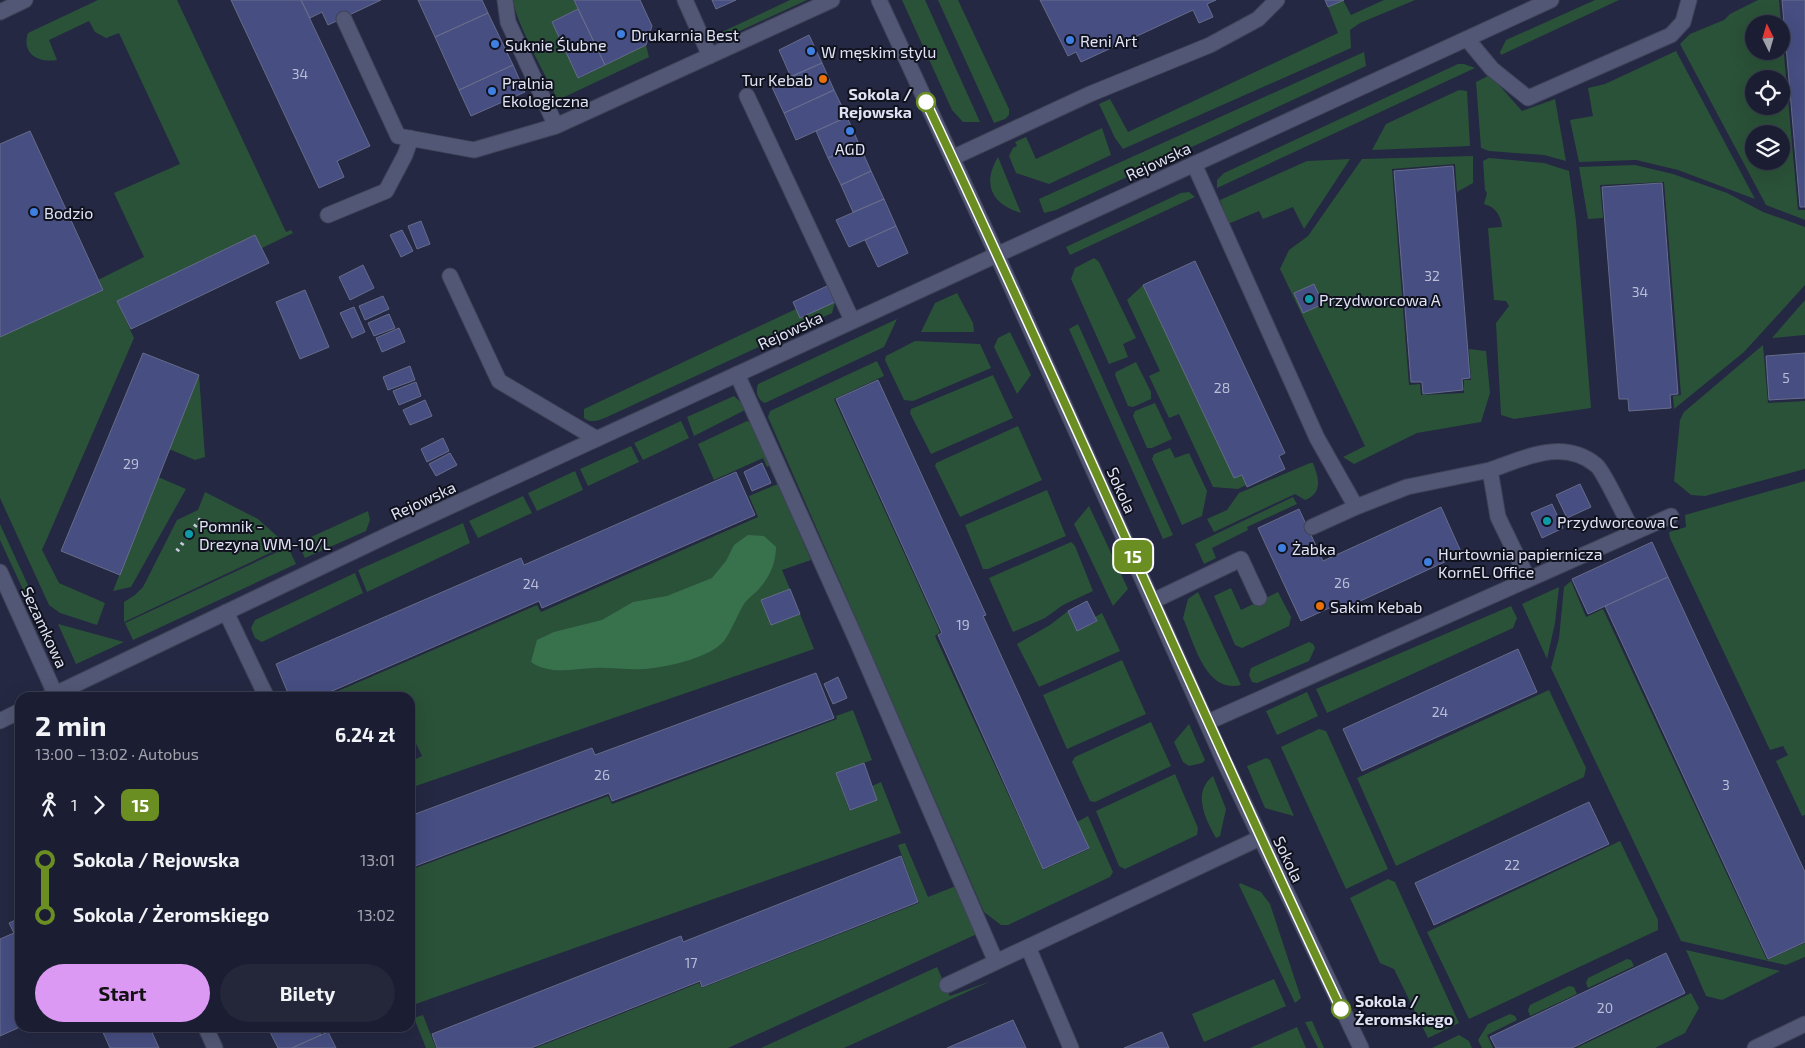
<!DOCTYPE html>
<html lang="pl">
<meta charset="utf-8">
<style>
:root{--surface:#1b1e32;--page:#24273a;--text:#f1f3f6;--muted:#a0a2ac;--line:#393c4d;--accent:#dc99f4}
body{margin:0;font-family:"Exo 2",sans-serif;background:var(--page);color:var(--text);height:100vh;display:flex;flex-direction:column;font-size:19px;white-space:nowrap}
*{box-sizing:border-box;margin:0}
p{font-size:16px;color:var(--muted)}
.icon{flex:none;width:28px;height:28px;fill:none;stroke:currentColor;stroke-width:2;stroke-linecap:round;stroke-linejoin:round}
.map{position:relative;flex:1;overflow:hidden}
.side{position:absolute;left:15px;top:692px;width:400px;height:340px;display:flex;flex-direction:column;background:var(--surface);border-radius:15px;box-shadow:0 5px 20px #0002,0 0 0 1px var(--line)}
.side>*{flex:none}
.badge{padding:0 10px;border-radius:8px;font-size:18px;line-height:32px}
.needle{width:32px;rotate:355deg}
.buttons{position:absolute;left:1745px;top:15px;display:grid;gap:10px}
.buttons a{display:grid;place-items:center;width:45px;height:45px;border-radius:50%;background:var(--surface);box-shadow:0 5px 20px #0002,0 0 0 1px var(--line);font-size:25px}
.map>.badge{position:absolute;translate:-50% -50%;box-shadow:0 0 0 2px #fff}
.legs{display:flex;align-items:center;gap:8px;height:55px;padding:0 20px;font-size:16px}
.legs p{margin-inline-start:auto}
.overview{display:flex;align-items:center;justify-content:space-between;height:85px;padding:0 20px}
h1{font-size:28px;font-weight:700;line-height:38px}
.primary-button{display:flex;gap:10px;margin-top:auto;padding:10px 20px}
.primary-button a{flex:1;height:58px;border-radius:30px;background:var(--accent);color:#111;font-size:20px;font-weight:700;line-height:58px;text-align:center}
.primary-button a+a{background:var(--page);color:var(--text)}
ul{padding:0 20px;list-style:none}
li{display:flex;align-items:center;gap:18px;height:55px;font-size:19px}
li i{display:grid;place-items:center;width:8px;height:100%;margin:0 6px;background:currentColor}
li i::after{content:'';width:12px;height:12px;margin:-6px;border:4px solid;border-radius:50%;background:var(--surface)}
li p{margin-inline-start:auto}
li:first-child i{background:linear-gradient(#0000 50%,currentColor 0)}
li:last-child i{background:linear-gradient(currentColor 50%,#0000 0)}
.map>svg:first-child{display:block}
.green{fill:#2a5238;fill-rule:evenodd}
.forest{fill:#38724d}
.building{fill:#464e82;stroke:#666c8a}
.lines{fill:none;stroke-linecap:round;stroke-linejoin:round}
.minor-casing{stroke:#404359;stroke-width:17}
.minor{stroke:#515774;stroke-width:15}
.rail{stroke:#c7cade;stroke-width:4;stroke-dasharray:2.5 5;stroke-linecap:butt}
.line-1-casing{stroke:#fff;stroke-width:11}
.line-1{stroke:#6b8e23;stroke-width:8}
.shop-dot{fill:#3f7fe0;stroke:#10121e;stroke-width:2}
.food-dot{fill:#e8710a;stroke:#10121e;stroke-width:2}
.stop-1-dot{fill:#fff;stroke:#6b8e23;stroke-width:2.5}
.culture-dot{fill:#0f9aa8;stroke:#10121e;stroke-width:2}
.labels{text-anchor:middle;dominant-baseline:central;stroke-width:4;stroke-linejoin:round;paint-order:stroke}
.number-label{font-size:14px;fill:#babed8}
.poi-label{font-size:16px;fill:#e0e3f5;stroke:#10121e;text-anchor:start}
.stop-label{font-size:16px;font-weight:bold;fill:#e0e3f5;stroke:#10121e;text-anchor:end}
.street-label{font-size:16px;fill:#e0e3f5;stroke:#10121e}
</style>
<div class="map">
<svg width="1805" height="1048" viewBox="0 0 1805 1048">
<rect width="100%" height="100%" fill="#242842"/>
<path class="green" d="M98 0H177L286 232 291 230 293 233 262 248 255 235 117 301 134 338 42 550 59 583 105 603 97 625 60 613 49 605 0 498V337L103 290 98 280 144 257 114 193 180 164 119 33 106 38 95 32 89 21 49 40 57 60C39 63 21 54 28 33Z
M514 0H574L578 9 552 22 579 78 646 45 649 57 558 100C550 84 511 13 514 0Z
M790 0H807L733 34 727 36 720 33Z
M902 0H925L980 122H963L952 110Z
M938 0H958L1009 109V115L1005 119 994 123Z
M1343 0 1351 15 1384 0H1415L1360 23 1350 30 1351 48 1123 149 1115 138 1099 104 1110 99 1128 132 1338 33 1328 7Z
M1595 0H1619L1501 55 1500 52 1506 40Z
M1758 0H1779L1798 210H1805V220L1766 205 1680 44 1690 34 1724 20 1730 14ZM1754 24H1781V51H1754ZM1754 79H1781V106H1754ZM1754 134H1781V161H1754Z
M1676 51 1755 199 1678 170 1636 160 1579 162 1570 120 1593 116 1588 88 1605 84Z
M1364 52 1366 66 1056 210 1044 213 1039 199Z
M1458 64H1464L1475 68 1217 188V180L1224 173Z
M1490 75 1522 111 1555 99 1566 161 1544 155 1489 151 1481 148 1476 82Z
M1459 90 1467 91 1470 146 1372 150 1386 124Z
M1102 128 1111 155 1049 184 1016 173 1009 156 1013 148 1017 146 1015 142 1026 137 1036 159Z
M1473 156V183L1457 192 1455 164 1392 169 1409 385 1420 384 1421 395 1464 393V380H1471L1469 349 1486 351 1490 393 1481 422 1417 433 1354 464 1343 457 1365 446 1280 269 1289 250 1308 236 1362 159Z
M998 157 1021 213C991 204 982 184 998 157Z
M1489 158 1544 163 1569 171 1576 221 1591 408 1514 419 1501 415 1496 323 1509 306 1506 301 1494 300 1488 228 1502 227C1501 216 1496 207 1484 204L1487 193 1485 190 1483 161Z
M1350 159 1304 229 1293 207 1263 219 1259 211 1228 224 1220 200 1307 161Z
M1635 165 1673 174 1727 193 1763 212 1805 227V285L1744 352 1674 409 1673 396 1681 395 1664 182 1600 185 1603 218 1588 219 1579 167Z
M1189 192 1195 197 1070 255 1066 247 1181 193Z
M1094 258 1099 262 1136 338 1123 344 1128 357 1109 364 1071 279 1075 268Z
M1143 285 1234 478 1242 475 1246 485 1238 489 1213 487 1179 414 1169 418 1149 376 1160 371 1127 300Z
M957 293 973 323 974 332H921L935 303Z
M1805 300V335L1772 338Z
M835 302 832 313 607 417C599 420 592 424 584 418V409L796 309 800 318Z
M897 319 884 347 765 403C758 400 755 392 758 384Z
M1078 324 1173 535 1163 539 1069 329Z
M1010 332 1031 375 1017 394 994 347 998 338Z
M915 341 980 344 991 368 913 401 904 400 885 360 886 356Z
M1763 345 1768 403 1805 401V469L1705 496 1691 495 1674 481 1680 420 1684 412Z
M877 361 884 376 834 399 940 632 935 636 1043 870 1089 849 1077 822 1088 816 1113 872 1110 877 1008 925H1001L984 912 768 417 770 411Z
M1136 362 1151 392V399L1133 407 1128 406 1115 375 1116 372Z
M199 375 205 457 195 460 169 449Z
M993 375 1013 418 931 454 910 413 911 409Z
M734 396 745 406V410L694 436 687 417Z
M1155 403 1172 439 1152 448H1147L1133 416 1135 411Z
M681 421 689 438 643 460 634 443Z
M747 421 750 422 770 465 767 467 763 458 714 480 698 444Z
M1018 426 1042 480 960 517 935 466 936 463Z
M631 446 639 462 588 486 580 469Z
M1170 448 1175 458 1189 453 1207 491 1202 516 1182 525 1152 459 1154 454Z
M1310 463H1313C1319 478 1323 493 1305 500L1295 494 1214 532 1207 519 1227 510 1239 493Z
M575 471 583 490 537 511 528 493Z
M158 477 186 489 131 587 113 591Z
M1805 481V815L1802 816 1776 761 1788 755 1783 746 1770 750 1670 538 1669 532 1686 527 1685 515Z
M778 484 811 560 782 570 790 589 761 600 771 625 800 614 814 649 410 788V762L422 756 410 731V698H322L537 605 541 612 758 517 749 496Z
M1047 490 1066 536 988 569H983L965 525Z
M205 492 258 519 287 545 124 622V602L135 595 143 587 177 520 198 510Z
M523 496 532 513 478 538 469 521Z
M1293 497 1297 504 1247 527 1248 530 1212 548 1216 558 1204 564 1195 544Z
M1089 506 1128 589 1113 606 1074 524Z
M368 511 370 520 366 531 305 558 298 543Z
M463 523 470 543 367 592 358 570Z
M0 524 65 666 57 663 0 540Z
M1071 542 1075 546 1093 591 1063 605 1045 618 1013 632 989 578Z
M288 547 296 564 133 640 125 623Z
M355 573 363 593 262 642 255 638 251 628 255 620Z
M1571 581 1586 617 1603 609 1767 960 1805 943V957L1786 965 1681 941 1551 668 1559 638 1564 587Z
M1559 587 1555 623 1547 659 1522 604Z
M1231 588 1241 610 1278 592 1291 617 1289 626 1242 648 1235 645 1214 596Z
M1198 592 1241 685C1205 694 1194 642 1183 618L1188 599Z
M1511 606 1517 618 1513 628 1327 713 1316 689Z
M1068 611 1077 630 1097 622 1095 617 1102 613 1120 651 1039 687 1017 644 1050 625Z
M58 624 124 642 76 664Z
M1309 642 1313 644 1315 648 1309 661 1257 683 1252 682 1249 675 1251 668Z
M1122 660 1146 714 1067 749 1043 695Z
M1549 690 1586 768 1584 777 1396 866 1357 778Z
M1307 692 1318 716 1277 735 1266 711Z
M853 710 872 760 836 773 849 810 877 800 872 786 881 782 901 833 410 1006V870L608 796 612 804 837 719 836 716Z
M1151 722 1171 766 1095 802 1090 801 1072 762 1075 757Z
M1189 724 1205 760 1202 763 1189 766 1183 762 1174 742Z
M1319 729 1326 731 1388 869 1346 889 1281 747Z
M1266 758 1270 760 1294 816 1265 808 1247 766Z
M1175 774 1198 828 1197 835 1125 869 1119 866 1096 811Z
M1213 776 1226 809 1220 836 1216 838C1205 819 1192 792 1213 776Z
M1620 841 1658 920V930L1469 1019 1427 932Z
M905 843 928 897 956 886 977 934 728 1048H535L699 983 702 988 919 903 898 845Z
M1388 879 1395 882 1459 1023 1428 1038 1394 969 1380 963 1350 898Z
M1240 883 1261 892 1270 904 1301 998 1295 1003 1239 885Z
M1686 950 1780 971 1722 1000 1706 996Z
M1627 959 1631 960 1634 966 1588 988 1586 983 1588 978Z
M937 967 950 996 991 981 844 1048H761Z
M1274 979 1286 1006 1204 1042 1192 1014Z
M1569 986 1574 987 1577 994 1530 1016 1528 1010 1530 1005Z
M1691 993 1699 1008 1685 1033 1655 1048H1576Z
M1510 1014 1515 1016 1517 1020 1487 1035 1493 1048H1482L1478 1040 1488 1024Z
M423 1015 436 1048H426L414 1018Z
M1312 1021 1324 1048H1318L1305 1022Z
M1297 1027 1306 1048H1250Z
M1459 1035 1469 1041 1472 1048H1432Z"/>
<path class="forest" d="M748 535 764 536 776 547C776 563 769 579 757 591 753 595 747 599 744 604 737 615 732 630 724 641 710 658 664 668 643 669 627 670 610 667 593 668 573 669 549 675 531 662L537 640 554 632 602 620 633 602 667 596 712 578 726 561 734 545Z"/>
<path class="building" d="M231 0H301L370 146 337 161 344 177 319 188Z
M301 0H381L328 25 322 12 310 18Z
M418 0H482L488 13 435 37Z
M574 0H640L652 26 646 45 605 65Z
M712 0H736L716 9Z
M1040 0H1216L1207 4 1213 17 1199 23 1193 10 1081 62 1076 52 1068 56Z
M1325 0H1344L1328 7Z
M1782 0H1805V207H1800Z
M578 9 605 65 578 78 552 22Z
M488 13 513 65 459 90 435 37Z
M809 35 822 63 791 77 779 50Z
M822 63 834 90 784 113 771 85Z
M513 65 525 92 471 116 459 90Z
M834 90 847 117 796 140 784 113Z
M847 117 859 144 828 158 816 131Z
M30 131 103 290 0 337V144Z
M859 144 871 171 841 185 828 158Z
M1453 166 1470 378 1462 379 1463 390 1423 394 1422 382H1411L1394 171Z
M871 171 884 199 853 212 841 185Z
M1662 183 1678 394 1670 395 1671 408 1629 411 1628 399H1619L1602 187Z
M884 199 896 226 849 247 836 220Z
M421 221 430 244 417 249 408 226Z
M896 226 908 253 878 267 865 240Z
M402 230 413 251 401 257 390 235Z
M255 235 269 263 131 329 117 301Z
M1195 261 1285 453 1279 456 1285 469 1247 487 1242 475 1234 478 1143 285Z
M363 265 374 288 350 300 339 277Z
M1314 284 1323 304 1303 313 1294 293Z
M827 286 835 302 800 318 793 302Z
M305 290 329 347 300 359 276 302Z
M383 296 389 309 365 320 359 306Z
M354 307 365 332 352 338 340 313Z
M389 314 395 328 374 336 368 323Z
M399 328 405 342 382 352 376 338Z
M143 353 199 375 120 575 61 551Z
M1805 353V398L1769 400 1766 356Z
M410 366 415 380 388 390 383 377Z
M878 380 986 615 983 616 1089 848 1043 869 938 635 942 633 836 399Z
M416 382 421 396 399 405 393 391Z
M425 400 432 416 410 425 403 410Z
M443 438 449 451 427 462 421 449Z
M450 453 457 465 436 476 429 464Z
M762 463 771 483 752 491 744 472Z
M736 472 755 515 542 608 539 601 316 698H290L276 664 521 558 524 565Z
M1580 484 1591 507 1567 518 1556 495Z
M1552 504 1563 528 1542 538 1531 513Z
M1441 507 1462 554 1343 609 1340 603 1301 621 1258 528 1299 509 1323 561Z
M1652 542 1668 577 1588 614 1572 579Z
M1668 577 1805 872V942L1768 959 1605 606Z
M790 589 800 614 771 625 761 600Z
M1087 601 1097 621 1077 631 1068 611Z
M1518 649 1537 692 1362 771 1343 729Z
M816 673 834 718 612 801 609 793 410 868V816L592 748 595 755Z
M838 677 847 698 833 704 824 684Z
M864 763 877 800 850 810 836 773Z
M1589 802 1609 844 1434 925 1415 883Z
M901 856 918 902 702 987 700 981 531 1048H437L432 1034 681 936 683 942Z
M20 918V1027L0 1036V939L14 933 9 923Z
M1666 953 1685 993 1572 1048H1496L1490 1037Z
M1013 1020 1026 1048H947Z
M101 1028H150L159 1048H110Z
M268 1028H317L321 1035 292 1048H278Z
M328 1032 336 1048H292L321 1035Z
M1162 1032 1169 1048H1124Z"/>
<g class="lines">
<defs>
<path id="minor" d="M505 0 508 22 556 126
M685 0 710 56
M879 0 997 255 1224 761 1361 1048
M0 12 25 0
M344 19 398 136 474 150 556 126 832 0
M1467 39 1492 69 1528 98 1671 35 1683 22 1689 0
M747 96 852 320
M952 158 1090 94 1210 45 1258 19 1277 0
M1194 164 1317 438 1356 507 1407 487 1490 470 1498 517 1528 579
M328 215 386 191 405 155 411 138
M450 276 499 381 597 439
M737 374 856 639 996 962
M1490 470C1525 458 1563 438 1596 465 1603 470 1627 521 1633 532
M1312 527 1356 507
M0 572 57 698
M1153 601 1241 559 1259 598
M226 612 267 698
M47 698 392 533 1551 0
M0 721 20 711
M1208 722 1671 516
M1028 947 1071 1048
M947 985 1260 838
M206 1028 215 1048
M1755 1048 1805 1024"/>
</defs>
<use href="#minor" class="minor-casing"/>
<use href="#minor" class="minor"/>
<path class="rail" d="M177 551 201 518"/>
</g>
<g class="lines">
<defs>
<path id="line-1" d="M926 102C1068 402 1198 708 1341 1009"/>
</defs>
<use href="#line-1" class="line-1-casing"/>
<use href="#line-1" class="line-1"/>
</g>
<g class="shop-dot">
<circle cx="621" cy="34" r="5"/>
<circle cx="1070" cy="40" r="5"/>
<circle cx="495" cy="44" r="5"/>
<circle cx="811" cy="51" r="5"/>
<circle cx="492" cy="91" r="5"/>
<circle cx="850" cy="131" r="5"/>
<circle cx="34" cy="212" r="5"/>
<circle cx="1282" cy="548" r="5"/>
<circle cx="1428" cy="562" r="5"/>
</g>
<g class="food-dot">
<circle cx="823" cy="79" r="5"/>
<circle cx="1320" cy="606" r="5"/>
</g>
<g class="stop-1-dot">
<circle cx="926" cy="102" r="9"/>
<circle cx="1341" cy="1009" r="9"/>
</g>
<g class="culture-dot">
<circle cx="1309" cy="299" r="5"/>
<circle cx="1547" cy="521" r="5"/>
<circle cx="189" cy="534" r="5"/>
</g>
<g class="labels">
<g class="number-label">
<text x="300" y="73">34</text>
<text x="1432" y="275">32</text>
<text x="1640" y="291">34</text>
<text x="1786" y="377">5</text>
<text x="1222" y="387">28</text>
<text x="131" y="463">29</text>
<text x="1342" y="582">26</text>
<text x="531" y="583">24</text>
<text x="963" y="624">19</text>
<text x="1440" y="711">24</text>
<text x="602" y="774">26</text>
<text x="1726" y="784">3</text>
<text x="1512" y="864">22</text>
<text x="691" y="962">17</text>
<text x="1605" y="1007">20</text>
</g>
<g class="poi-label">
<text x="631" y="34">Drukarnia Best</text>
<text x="1080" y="40">Reni Art</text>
<text x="505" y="44">Suknie Ślubne</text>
<text x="821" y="51">W męskim stylu</text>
<text x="813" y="79" text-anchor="end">Tur Kebab</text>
<text x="502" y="82">Pralnia<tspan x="502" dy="18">Ekologiczna</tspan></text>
<text x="850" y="148" text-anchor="middle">AGD</text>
<text x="44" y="212">Bodzio</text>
<text x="1319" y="299">Przydworcowa A</text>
<text x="1557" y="521">Przydworcowa C</text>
<text x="199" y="525">Pomnik -<tspan x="199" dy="18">Drezyna WM-10/L</tspan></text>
<text x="1292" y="548">Żabka</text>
<text x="1438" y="553">Hurtownia papiernicza<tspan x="1438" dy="18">KornEL Office</tspan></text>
<text x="1330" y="606">Sakim Kebab</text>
</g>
<g class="stop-label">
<text x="912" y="93">Sokola /<tspan x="912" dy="18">Rejowska</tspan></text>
<text x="1355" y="1000" text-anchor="start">Sokola /<tspan x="1355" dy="18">Żeromskiego</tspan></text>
</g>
<g class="street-label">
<text transform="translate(1158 161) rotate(-25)">Rejowska</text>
<text transform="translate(790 330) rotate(-25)">Rejowska</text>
<text transform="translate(1122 490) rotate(66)">Sokola</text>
<text transform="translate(423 500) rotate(-25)">Rejowska</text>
<text transform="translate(45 627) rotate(65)">Sezamkowa</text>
<text transform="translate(1289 859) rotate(65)">Sokola</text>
</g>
</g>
</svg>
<div class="buttons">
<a><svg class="needle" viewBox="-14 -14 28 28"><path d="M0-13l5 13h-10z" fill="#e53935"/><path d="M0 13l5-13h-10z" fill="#a0a2ac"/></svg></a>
<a><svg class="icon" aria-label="locate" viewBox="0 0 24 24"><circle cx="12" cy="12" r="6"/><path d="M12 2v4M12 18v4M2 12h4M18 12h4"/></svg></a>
<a><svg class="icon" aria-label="layers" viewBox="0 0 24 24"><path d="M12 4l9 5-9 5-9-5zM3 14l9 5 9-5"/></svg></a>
</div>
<b class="badge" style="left:1133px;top:556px;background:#6b8e23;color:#fff">15</b>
<section class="side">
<div class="overview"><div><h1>2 min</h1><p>13:00 – 13:02 · Autobus</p></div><b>6.24 zł</b></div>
<div class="legs"><svg class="icon" aria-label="walk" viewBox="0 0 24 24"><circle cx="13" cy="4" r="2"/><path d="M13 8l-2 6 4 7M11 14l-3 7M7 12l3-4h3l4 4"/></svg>1<svg class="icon" aria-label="forward" viewBox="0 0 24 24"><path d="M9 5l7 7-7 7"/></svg><b class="badge" style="background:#6b8e23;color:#fff">15</b></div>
<ul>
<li><i style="color:#6b8e23"></i><b>Sokola / Rejowska</b><p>13:01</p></li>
<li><i style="color:#6b8e23"></i><b>Sokola / Żeromskiego</b><p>13:02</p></li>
</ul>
<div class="primary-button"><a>Start</a><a>Bilety</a></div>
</section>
</div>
